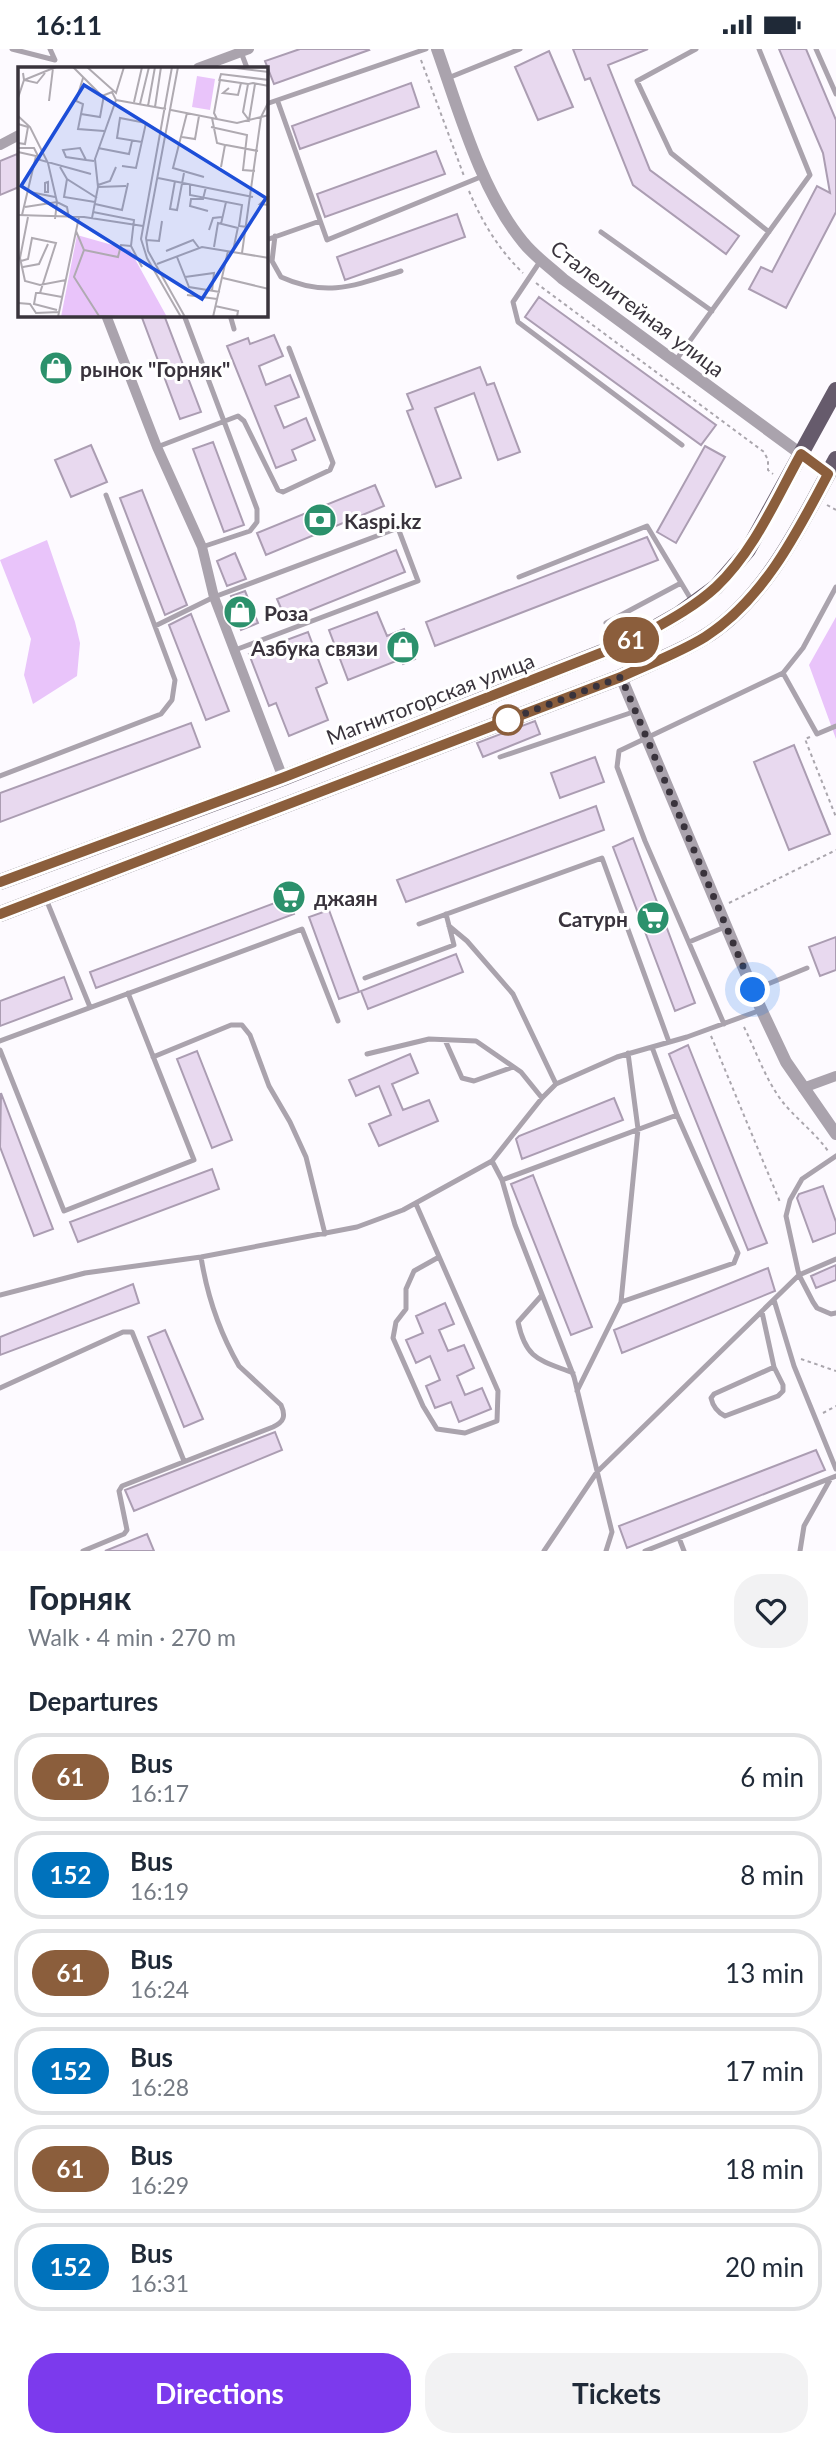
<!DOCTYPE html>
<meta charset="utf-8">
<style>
:root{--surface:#fff;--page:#f2f2f3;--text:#1f2937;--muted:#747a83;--line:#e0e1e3;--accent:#7c3aed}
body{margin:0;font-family:Lato,sans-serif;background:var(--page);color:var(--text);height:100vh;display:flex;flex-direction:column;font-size:26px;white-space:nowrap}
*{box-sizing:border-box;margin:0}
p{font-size:23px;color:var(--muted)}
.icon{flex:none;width:38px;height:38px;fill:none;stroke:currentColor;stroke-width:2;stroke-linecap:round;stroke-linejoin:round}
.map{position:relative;height:1502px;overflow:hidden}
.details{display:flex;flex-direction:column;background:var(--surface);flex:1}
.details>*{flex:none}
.badge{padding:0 14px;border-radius:23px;font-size:24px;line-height:46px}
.you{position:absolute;width:35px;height:35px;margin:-18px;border:5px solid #fff;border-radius:50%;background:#1a73e8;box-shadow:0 0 0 10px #1a73e833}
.map>.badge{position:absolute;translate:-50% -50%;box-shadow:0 0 0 4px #fff}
h2{padding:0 28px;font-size:26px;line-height:63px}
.round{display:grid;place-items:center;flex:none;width:74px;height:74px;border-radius:28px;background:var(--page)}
.head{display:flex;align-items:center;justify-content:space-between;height:119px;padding:0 28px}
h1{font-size:33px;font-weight:700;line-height:52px}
.cta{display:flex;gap:14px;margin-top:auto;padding:14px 28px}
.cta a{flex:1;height:80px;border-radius:28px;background:var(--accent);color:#fff;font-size:28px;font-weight:700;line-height:80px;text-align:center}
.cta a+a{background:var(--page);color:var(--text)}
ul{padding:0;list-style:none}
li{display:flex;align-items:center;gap:21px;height:88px;margin:0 14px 10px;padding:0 14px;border:4px solid var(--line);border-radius:28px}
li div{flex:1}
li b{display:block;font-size:26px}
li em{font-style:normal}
li .badge{min-width:77px;font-weight:700;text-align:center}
.status{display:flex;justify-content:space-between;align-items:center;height:49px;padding:0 35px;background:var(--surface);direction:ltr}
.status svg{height:19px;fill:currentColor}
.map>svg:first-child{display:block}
.green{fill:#e9c4fa}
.building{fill:#e8d9ef;stroke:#ab9db2;stroke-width:2}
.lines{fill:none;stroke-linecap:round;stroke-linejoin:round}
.path{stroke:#aaa6ad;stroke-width:2;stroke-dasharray:3.5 3.5;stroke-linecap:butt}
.service{stroke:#aaa3ad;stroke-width:5}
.minor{stroke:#aaa3ad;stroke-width:10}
.tertiary{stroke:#aaa3ad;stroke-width:12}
.primary{stroke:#665b6c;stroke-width:16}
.line-casing{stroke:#fff;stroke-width:16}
.line{stroke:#8b5e3c;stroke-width:10}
.walk{stroke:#39333c;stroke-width:7;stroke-dasharray:0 12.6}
.stop-dot{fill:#fff;stroke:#8b5e3c;stroke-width:3.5}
.labels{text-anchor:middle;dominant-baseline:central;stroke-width:6;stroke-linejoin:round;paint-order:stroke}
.street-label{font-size:21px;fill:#39333c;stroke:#fff}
.poi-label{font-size:21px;font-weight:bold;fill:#39333c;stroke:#fff;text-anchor:start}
.inset-road{fill:none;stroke:#afaab1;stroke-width:2}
.view{fill:#1d4ed8;fill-opacity:0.15;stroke:#1d4ed8;stroke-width:3.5}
.inset-edge{fill:none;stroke:#39333c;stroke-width:3.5}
</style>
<div class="status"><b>16:11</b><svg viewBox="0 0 49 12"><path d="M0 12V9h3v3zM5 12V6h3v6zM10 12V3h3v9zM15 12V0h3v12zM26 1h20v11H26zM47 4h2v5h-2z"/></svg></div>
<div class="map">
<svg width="836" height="1502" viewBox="0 0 836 1502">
<rect width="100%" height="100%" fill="#fdfaff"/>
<path class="green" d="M47 491 75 573 80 594 77 627 33 655 24 626 31 590 0 511Z
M836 568V690L809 616Z"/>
<path class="building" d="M300 0H368L369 1 274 35 265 12Z
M573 0H648L608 16 650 121 739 187 726 205 633 136 590 29 585 31Z
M779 0H806L836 71V163L786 259 749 240 761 218 772 223 817 137 830 144 823 104Z
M549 2 573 58 538 71 515 18Z
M411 34 419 58 300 100 292 77Z
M436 102 445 125 325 168 317 145Z
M17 105 19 111V138L0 146V112Z
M457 165 465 188 345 231 337 208Z
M539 248 716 376 701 396 525 268Z
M141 266H164L201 363 180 370Z
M274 286 283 307 259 317 266 336 290 326 299 348 275 357 284 379 306 369 315 391 292 401 296 411 276 419 227 297 248 289 250 295Z
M480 318 487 336 494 334 520 403 498 411 474 344 435 359 461 429 436 438 407 362 413 360 407 345Z
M213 393 244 476 224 483 193 400Z
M91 396 107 433 71 448 55 411Z
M705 397 725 408 676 494 657 483Z
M375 436 384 457 266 506 257 484Z
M142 441 187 556 165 566 120 449Z
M647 488 658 511 435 597 426 573Z
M396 501 405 523 286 571 277 550Z
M235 504 246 530 227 537 217 512Z
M245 542 258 574 241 581 230 553 233 552 231 547Z
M377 563 387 587 404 580 415 610 403 615 401 610 348 631 329 581Z
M191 565 229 662 206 671 169 576Z
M308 583 327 634 316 639 328 671 289 687 276 654 269 657 249 605Z
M535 672 540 685 483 708 477 694Z
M191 674 200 698 0 773V744Z
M794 696 830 785 789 801 754 713Z
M595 708 604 733 560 749 551 724Z
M596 757 604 781 406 853 397 831Z
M633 789 695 954 675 962 613 798Z
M288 849 294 865 96 939 90 923Z
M329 861 359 943 339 950 309 868Z
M836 888V921L820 927 809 898Z
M456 905 463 923 368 960 361 942Z
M64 928 72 950 0 977V952Z
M688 996 767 1194 748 1201 669 1005Z
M197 1002 232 1091 212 1099 177 1010Z
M410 1005 418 1024 392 1035 403 1061 429 1051 438 1072 379 1097 369 1075 391 1066 379 1037 356 1047 349 1031Z
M1 1044 53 1180 34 1187 0 1098Z
M614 1049 623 1071 522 1110 516 1090 519 1087Z
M212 1120 219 1140 78 1193 70 1173Z
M533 1126 592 1278 571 1286 511 1135Z
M823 1137 836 1173V1184L813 1193 797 1149 799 1145Z
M836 1216V1231L816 1239 811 1227Z
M768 1219 775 1242 622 1304 614 1281Z
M133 1235 139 1254 0 1306V1288Z
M445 1254 454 1275 439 1281 448 1302 464 1296 474 1319 457 1327 465 1346 482 1339 491 1360 459 1373 451 1353 435 1359 426 1337 440 1331 430 1307 416 1314 406 1291 423 1284 416 1267Z
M165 1281 203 1370 184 1378 148 1288Z
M275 1383 282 1401 134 1462 125 1441Z
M816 1401 825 1421 627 1499 619 1477Z
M147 1485 154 1502H105Z"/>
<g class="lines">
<path class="path" d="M421 11 464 127
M469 142C482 173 499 201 523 224
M536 234 764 403 768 411V421L773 425
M827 456 836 461
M810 688 805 690 836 768
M729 854 836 801
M744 978C757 1004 767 1035 786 1057 800 1073 816 1085 828 1102
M711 987 780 1153
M801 1310 836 1322
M823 1364 836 1357"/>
<path class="service" d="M12 0 55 11 50 0
M696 0 637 32 671 104 769 183
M816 0 836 45
M241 3 247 19
M448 29 520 0
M278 53 327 191 483 127
M266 55 426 0
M601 183 712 262
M275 187 272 212 281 228C327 249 356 236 401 222
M266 191 320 172
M541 211 513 253 518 273 682 396
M184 266 257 460V473L250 482 202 498
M230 266 234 280
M676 311 810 126 759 0
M157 398 238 367 244 372 278 441 283 443 330 421 333 414 289 299
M519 528 647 477 692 552
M606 574 681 534
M155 577 214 548 398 479 418 532 235 601
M783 624 817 685 836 677
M500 708 636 662
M0 727 161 665 172 651 175 631 106 446
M46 850 90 958
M419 875 602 809 669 993
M449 877 467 892 513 945 556 1035
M689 893 725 878
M365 929 454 896 446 865
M753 941 807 919
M724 975 645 792 617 718 619 702 783 624 803 599 836 538
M445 991 462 1029 474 1032 513 1018
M0 992 302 880 338 972
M0 1001 64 1162 194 1111 128 944
M367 1005 429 990 476 992 521 1023 542 1049
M153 1008 231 976H242L250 986 269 1037 290 1073 306 1108 325 1185
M836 1107 802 1130 790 1151 786 1167 799 1226 813 1253 817 1259 831 1265 836 1264
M492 1112 502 1131 677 1066
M502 1131 515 1176 574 1328 612 1483 606 1502
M416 1155 498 1342 497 1372 465 1384 437 1380 423 1357 393 1289 396 1273 406 1260V1240L414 1222 439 1208
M0 1246 85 1224 201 1208 357 1178 403 1161 492 1112 542 1049 556 1035 617 1008 687 988 761 961
M542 1246 518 1273C526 1311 540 1311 573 1324
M774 1251 794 1317 836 1420
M621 1253 734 1214 738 1204 677 1066 652 998
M762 1263 774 1318 783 1336V1342L778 1347 725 1367C717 1363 713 1358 711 1349L714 1345 774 1318
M0 1339 123 1283H132L184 1412
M577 1342 621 1253 638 1080 628 1004
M679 1489 684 1502
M83 1502 124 1485 127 1481 119 1442 122 1437 273 1378C284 1373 286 1367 281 1356L239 1317C220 1284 207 1246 201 1208
M544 1502 597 1423 799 1226 836 1210
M645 1502 836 1427
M800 1502 804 1477 831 1429"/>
<path class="minor" d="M198 19 249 0
M0 96 19 86
M106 266 157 398 202 498 214 548 283 729
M803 1039 836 1027"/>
<path class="tertiary" d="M437 0C459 62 481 142 523 193 534 207 550 218 563 230L828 425
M621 628 761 960 786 1013 836 1085"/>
<path class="primary" d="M0 833 283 729 610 600 633 591 679 565 716 538 748 501 836 341
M0 865 621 628C648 615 678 604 703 589 766 551 803 471 836 410"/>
</g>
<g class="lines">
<defs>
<path id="line" d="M0 833 282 729 634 591C662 575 692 560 716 538 754 502 776 450 801 405L828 425C797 484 763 551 705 588 679 604 649 615 621 628L0 865"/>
</defs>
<use href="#line" class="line-casing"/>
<use href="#line" class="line"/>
<path class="walk" d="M508 671 505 672 621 628 753 941"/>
</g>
<defs>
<symbol id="shop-disc" viewBox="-11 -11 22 22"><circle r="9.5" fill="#2c916c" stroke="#fff"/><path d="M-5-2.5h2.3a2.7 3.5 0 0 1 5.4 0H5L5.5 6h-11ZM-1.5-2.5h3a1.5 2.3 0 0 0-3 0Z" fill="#fff"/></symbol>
<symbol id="bank-disc" viewBox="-11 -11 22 22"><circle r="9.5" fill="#2c916c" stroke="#fff"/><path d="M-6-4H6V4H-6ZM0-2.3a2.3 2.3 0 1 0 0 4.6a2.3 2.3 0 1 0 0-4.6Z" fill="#fff"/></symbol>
<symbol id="supermarket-disc" viewBox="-11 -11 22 22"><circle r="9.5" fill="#2c916c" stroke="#fff"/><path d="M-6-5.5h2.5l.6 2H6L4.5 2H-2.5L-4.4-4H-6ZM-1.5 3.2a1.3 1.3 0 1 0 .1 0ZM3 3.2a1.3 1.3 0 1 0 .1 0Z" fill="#fff"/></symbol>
</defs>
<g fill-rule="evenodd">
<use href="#shop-disc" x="37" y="300" width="38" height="38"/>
<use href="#bank-disc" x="301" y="452" width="38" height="38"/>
<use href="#shop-disc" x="221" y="544" width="38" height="38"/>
<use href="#shop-disc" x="384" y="579" width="38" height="38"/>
<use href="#supermarket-disc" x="270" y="829" width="38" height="38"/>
<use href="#supermarket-disc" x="634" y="850" width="38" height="38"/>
</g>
<circle class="stop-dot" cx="508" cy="671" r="14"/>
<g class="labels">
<g class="street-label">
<text transform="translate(638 259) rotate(37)">Сталелитейная улица</text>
<text transform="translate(430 649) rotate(-21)">Магнитогорская улица</text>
</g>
<g class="poi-label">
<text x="80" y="319">рынок "Горняк"</text>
<text x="344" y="471">Kaspi.kz</text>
<text x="264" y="563">Роза</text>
<text x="378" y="598" text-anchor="end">Азбука связи</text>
<text x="314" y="848">джаян</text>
<text x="628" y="869" text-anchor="end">Сатурн</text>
</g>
</g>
<g transform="translate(18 18)">
<rect width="250" height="250" fill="#fdfaff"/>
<path d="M179 9 197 12 192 43 174 40ZM59 168 112 183 149 250H43Z" fill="#e9c4fa"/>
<path class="inset-road" d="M55 0 84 29 94 25 98 33 77 92 80 120 74 151M69 0 98 26 106 0M154 0 123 172 129 191 163 250M160 0 128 171 130 184 167 250M210 0 251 5M5 6 6 13 19 16 27 6M65 11 58 34 65 37 60 62 86 64M201 14 203 7 251 13M237 17 231 53 225 45 230 17 235 16 251 19M211 21 205 26 220 28 223 16M0 31 6 13 38 0M98 33 148 42M31 34 35 1M116 35 124 0M122 37 131 0M130 39 137 0M137 40 143 0M153 43 219 56 251 48M169 46 155 101 186 110M63 47 82 50 86 28M0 49 12 60 30 96 39 135 37 152M194 51 199 76 207 78 203 100M199 52 196 46 202 13 230 17M0 57 10 60 7 77 0 76M193 60 229 68 225 103 237 104M164 70 177 72 181 49M208 78 240 84M0 81H16L22 93 73 107M80 81 111 87 114 74M0 85 18 89 4 148M68 93 62 81 45 83 48 90 68 93 76 94M104 99 118 101 128 56 102 51 99 71 124 75M42 100 49 112 79 131M140 111 235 130M49 112 46 130 77 135M157 114 152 142 159 143 166 106M30 115V125H27V116ZM80 118 92 114 98 100M172 118V128L224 138 221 159 229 160M80 120 108 119M188 120 185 132H173L172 139 190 144M12 125 37 130M251 129 242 137 251 138M77 137 104 143 110 116M7 140 39 135 49 140 51 151M75 145 116 153 113 179 124 200M0 148 66 150 125 159M10 150 2 191 7 214 22 218 48 213M203 157 208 135M191 163 195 151 204 150M58 164 66 183 56 210 81 249 103 250M128 173 141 174 144 154M196 180 200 156 220 161M66 183 100 190 103 178 113 179M148 184 175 173 181 181M215 184 220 160M224 186 243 50 250 36M159 190 171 220 202 225M3 194 10 192 14 171 38 176 22 226 44 230M139 197 184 180 251 191M5 200 21 197 30 177M167 210 196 206 194 224M205 211 251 222M22 226H18L16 237 39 243M169 228 199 232M0 236 12 237 18 246 41 245M197 239 220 244 219 250M40 250 61 150M195 250 210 184"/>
<path class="view" d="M66 18 248 131 184 232 3 119Z"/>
<rect width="250" height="250" class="inset-edge"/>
</g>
</svg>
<div class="you" style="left:753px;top:941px"></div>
<b class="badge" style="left:631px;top:591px;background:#8b5e3c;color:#fff">61</b>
</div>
<section class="details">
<div class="head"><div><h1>Горняк</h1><p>Walk · 4 min · 270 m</p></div><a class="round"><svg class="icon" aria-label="heart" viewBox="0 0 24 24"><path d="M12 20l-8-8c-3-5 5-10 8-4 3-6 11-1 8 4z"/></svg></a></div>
<h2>Departures</h2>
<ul>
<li><span class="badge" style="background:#8b5e3c;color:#fff">61</span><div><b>Bus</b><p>16:17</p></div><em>6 min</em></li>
<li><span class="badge" style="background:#0072bc;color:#fff">152</span><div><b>Bus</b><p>16:19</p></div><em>8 min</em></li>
<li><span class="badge" style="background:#8b5e3c;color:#fff">61</span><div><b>Bus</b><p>16:24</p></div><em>13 min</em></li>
<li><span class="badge" style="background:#0072bc;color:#fff">152</span><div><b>Bus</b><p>16:28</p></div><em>17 min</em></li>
<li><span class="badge" style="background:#8b5e3c;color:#fff">61</span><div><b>Bus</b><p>16:29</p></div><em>18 min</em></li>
<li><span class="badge" style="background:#0072bc;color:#fff">152</span><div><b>Bus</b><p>16:31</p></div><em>20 min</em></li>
</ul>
<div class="cta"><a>Directions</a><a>Tickets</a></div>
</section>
